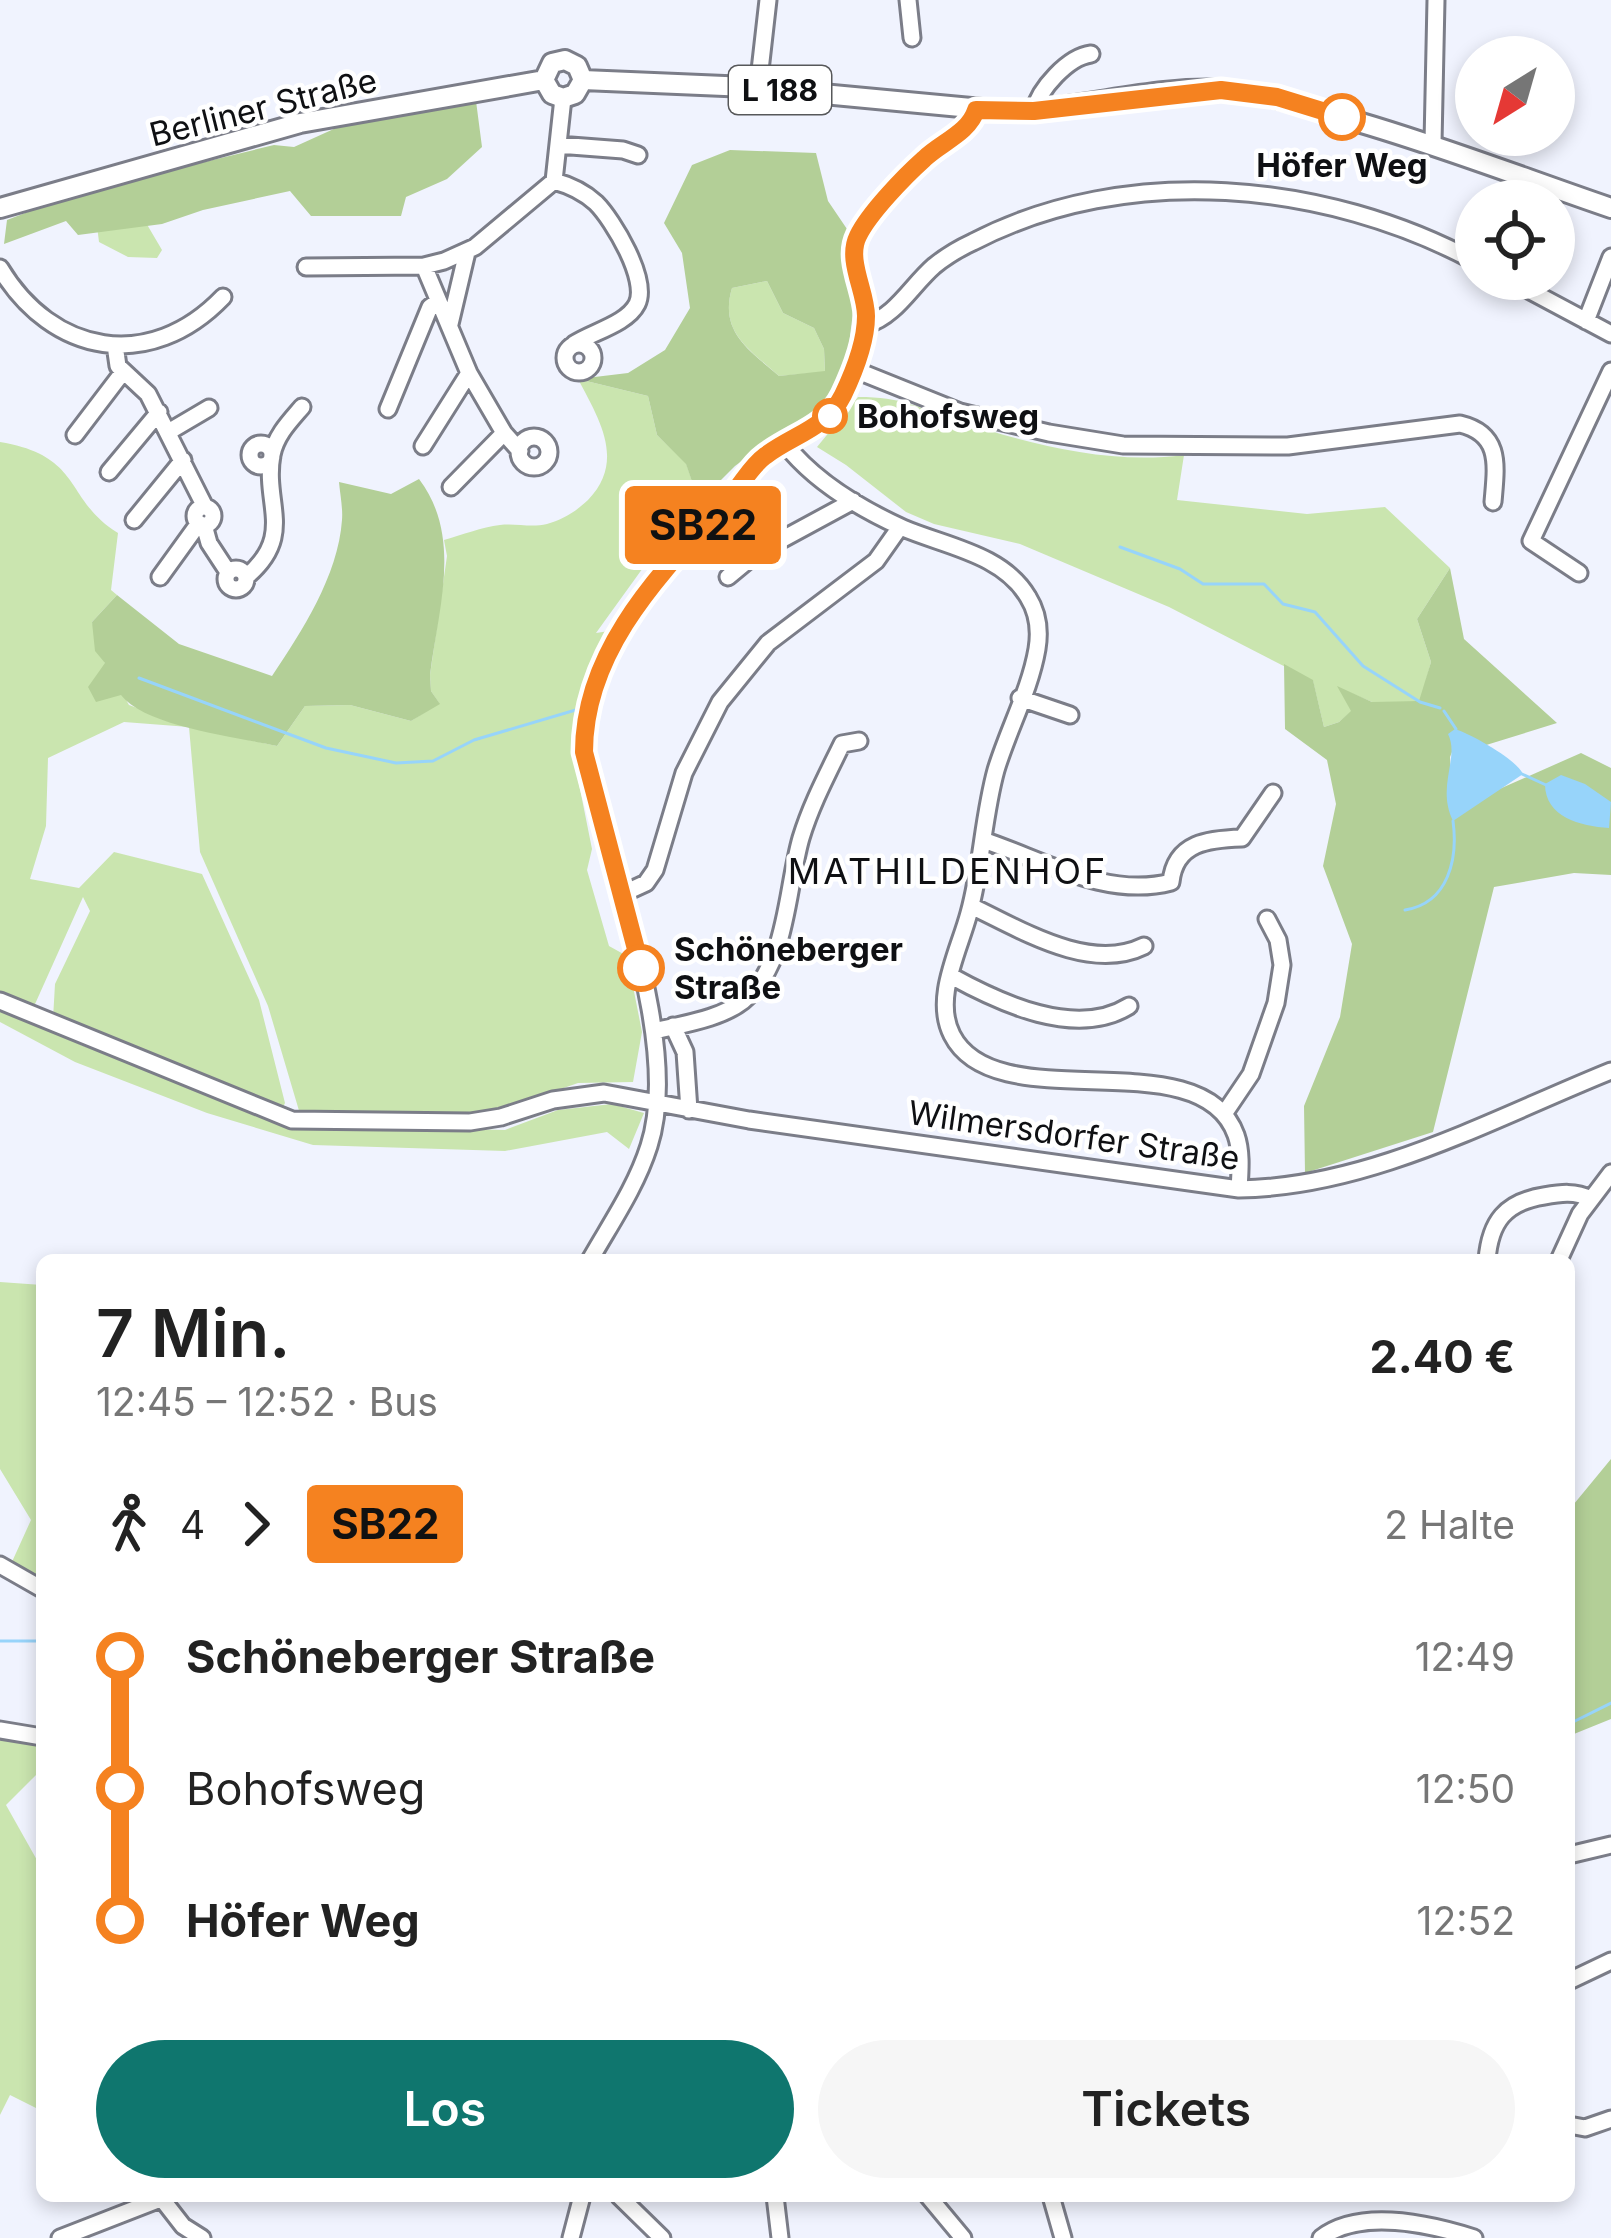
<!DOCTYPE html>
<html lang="de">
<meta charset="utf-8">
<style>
:root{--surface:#fff;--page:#f6f6f6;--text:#222;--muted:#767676;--accent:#0f766e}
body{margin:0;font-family:Inter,sans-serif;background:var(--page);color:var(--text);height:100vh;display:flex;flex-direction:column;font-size:45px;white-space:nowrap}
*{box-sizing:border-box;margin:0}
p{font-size:39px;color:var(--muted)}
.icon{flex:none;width:66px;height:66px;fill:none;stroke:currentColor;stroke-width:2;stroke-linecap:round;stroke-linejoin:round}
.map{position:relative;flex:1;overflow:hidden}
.drawer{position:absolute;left:36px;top:1254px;width:1539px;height:948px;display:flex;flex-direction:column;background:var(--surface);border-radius:18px;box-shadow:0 6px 18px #0003}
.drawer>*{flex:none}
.badge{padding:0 24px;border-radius:9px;font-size:42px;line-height:78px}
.needle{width:78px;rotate:217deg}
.fabs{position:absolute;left:1455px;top:36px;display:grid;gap:24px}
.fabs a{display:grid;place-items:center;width:120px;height:120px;border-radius:50%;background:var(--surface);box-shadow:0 6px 18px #0003;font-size:60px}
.map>.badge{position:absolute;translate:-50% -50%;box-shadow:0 0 0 6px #fff}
.legs{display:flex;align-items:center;gap:18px;height:132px;padding:0 60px;font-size:39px}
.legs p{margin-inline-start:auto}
.summary{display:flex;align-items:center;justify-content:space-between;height:204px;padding:0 60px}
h1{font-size:66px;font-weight:600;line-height:90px}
.button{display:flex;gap:24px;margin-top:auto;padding:24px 60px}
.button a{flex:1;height:138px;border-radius:72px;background:var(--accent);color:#fff;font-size:48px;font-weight:600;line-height:138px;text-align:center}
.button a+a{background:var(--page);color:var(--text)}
ul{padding:0 60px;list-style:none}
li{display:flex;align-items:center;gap:42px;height:132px;font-size:45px}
li i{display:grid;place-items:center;width:18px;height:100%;margin:0 15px;background:currentColor}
li i::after{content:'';width:30px;height:30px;margin:-15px;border:9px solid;border-radius:50%;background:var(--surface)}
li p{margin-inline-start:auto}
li:first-child i{background:linear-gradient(#0000 50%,currentColor 0)}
li:last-child i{background:linear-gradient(currentColor 50%,#0000 0)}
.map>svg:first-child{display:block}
.green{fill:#cae5af}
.forest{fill:#b3cf97;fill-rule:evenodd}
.water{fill:#97d4fa}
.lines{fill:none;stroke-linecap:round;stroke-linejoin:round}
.stream{stroke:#97d4fa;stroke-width:3}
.minor-casing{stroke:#7b7d88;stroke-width:21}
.major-casing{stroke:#7b7d88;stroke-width:24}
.minor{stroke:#fff;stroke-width:15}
.major{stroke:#fff;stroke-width:18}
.line-1-casing{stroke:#fff;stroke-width:27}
.line-1{stroke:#f58220;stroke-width:18}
.stop-1-dot{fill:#fff;stroke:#f58220;stroke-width:6}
.labels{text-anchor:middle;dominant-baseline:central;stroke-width:9;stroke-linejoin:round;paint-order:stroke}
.shield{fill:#fff;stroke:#57585a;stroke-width:3}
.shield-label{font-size:30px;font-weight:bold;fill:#0f1013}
.street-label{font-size:33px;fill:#0f1013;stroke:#fff}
.stop-label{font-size:33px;font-weight:bold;fill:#0f1013;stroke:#fff;text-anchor:start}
.neighbourhood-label{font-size:36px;letter-spacing:3px;fill:#0f1013;stroke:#fff}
</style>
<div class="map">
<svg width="1611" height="2238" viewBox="0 0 1611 2238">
<rect width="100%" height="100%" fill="#f0f3fe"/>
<path class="green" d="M142 216 162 250 157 258 128 257 99 242 97 226Z
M767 281 783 313 814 328 824 349 825 372 779 376C749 349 719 332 732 288Z
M578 379 648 396 657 435 686 463 699 502 671 529 596 633 609 631 590 677 574 759 592 849 587 870 609 946 627 956 642 1032 633 1082 578 1083 515 1105 462 1116 300 1114 268 1006 200 852 189 727 124 722 48 758 46 826 30 879 79 888 114 852 202 874 259 1000 285 1103 282 1109 53 1019 55 984 90 911 83 897 31 1013 0 996V442C84 456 64 500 118 533L111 590 117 595 92 622 105 663 129 705 189 727 277 746 305 706 350 705 411 721 439 703 431 691 430 675 447 556 444 540C462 535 482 527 500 525 516 523 531 528 547 524 564 519 575 512 588 500 626 461 599 419 578 379Z
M858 397C903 397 916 407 956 420 1028 444 1108 465 1184 455L1177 500 1307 514 1385 507 1450 568 1417 619 1431 662 1420 702H1372L1339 688 1352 711 1339 722 1324 727 1313 681 1169 607 1020 544 934 524 906 512 846 465 817 447Z
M0 1005 81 1045 290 1125 505 1130 558 1110 612 1104 644 1113 629 1149 607 1132 505 1151 313 1145 207 1113 75 1062 0 1022Z
M0 1282 42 1285V1582L11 1564 31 1520 0 1469Z
M0 1737 42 1743V1769L6 1805 42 1869V2111L10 2095 0 2115Z"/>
<path class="forest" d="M476 101 482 147 447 179 406 197 401 216H311L290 191 203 210 162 224 78 235 66 221 4 244 7 220 77 193 274 145 294 147 358 118Z
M730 150 816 153 828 201 849 232 843 257 854 305 847 359 825 408 771 439 735 466 699 502 686 464 657 435 648 396 578 379 628 373 665 350 690 308 682 253 664 223 692 165ZM767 281 783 313 814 328 824 349 825 371 779 376C749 350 719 332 732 288Z
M419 479C463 537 438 609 430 675L431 691 440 704 411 721 350 705 305 706 277 746C237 737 146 727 121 695L96 702 88 687 105 663 95 651 92 622 117 595 179 644 272 676C302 631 338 576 342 520 343 508 340 494 339 482L391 494Z
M1450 568 1464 639 1557 723 1483 746 1454 747 1450 757 1453 820 1488 794 1581 753 1611 768V875L1574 873 1494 887 1433 1132 1305 1173 1304 1106 1340 1017 1352 944 1323 866 1336 804 1327 760 1285 729 1284 664 1313 680 1324 727 1339 722 1351 711 1337 686 1372 702 1419 701 1431 662 1417 619Z
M1611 1459V1719L1569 1736V1510Z"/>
<path class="water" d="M1455 729C1471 734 1516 759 1523 774L1453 821C1436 786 1460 758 1448 734Z
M1561 775 1585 784 1611 802 1609 828C1580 826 1545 817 1545 784Z"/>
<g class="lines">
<path class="stream" d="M1120 547 1180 569 1203 584H1264L1283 604 1315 612 1363 666 1420 702 1440 708
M139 678 326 748 396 763 433 761 474 740 579 709
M1444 711 1456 729
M1522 774 1546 785
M1405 910C1449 903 1458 858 1453 821
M0 1641H42
M1569 1724 1611 1703"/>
<defs>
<path id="minor" d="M908 0 912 38
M758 88 768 0
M1034 111C1039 89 1068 57 1091 54
M1433 143 1436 0
M558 145 623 150 638 155
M554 181C569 185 584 192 596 203 613 220 649 280 637 304 627 324 592 332 574 344
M424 266 469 373 504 433 520 451
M306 267 424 266 444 261 475 247 554 181 563 98
M0 268C52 355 150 373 223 297
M1508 279 1611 334
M1586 321 1611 257
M450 324 467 252
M866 325C896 316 911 286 934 266 945 257 960 248 973 242 1127 162 1326 181 1476 262
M565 358a14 14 0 1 1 28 0a14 14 0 1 1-28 0Z
M115 345 118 366 148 394 205 507
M853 369 960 412 1049 433 1123 445 1288 446 1460 424C1502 434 1496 466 1493 502
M388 409 430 307 437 302
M170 431 209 408
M75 435 123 372
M519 452a15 15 0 1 1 30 0a15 15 0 1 1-30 0Z
M785 444C814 481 861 509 903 528 945 546 1003 554 1028 597 1038 613 1040 631 1037 649 1030 690 1008 730 996 770 983 817 982 866 969 913 959 951 933 998 952 1035 996 1122 1201 1037 1236 1135 1242 1152 1240 1172 1239 1189
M250 455a11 11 0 1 1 22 0a11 11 0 1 1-22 0Z
M423 446 469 373
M109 472 159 412
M451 487 504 433
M195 516a9 9 0 1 1 18 0a9 9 0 1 1-18 0Z
M134 520 183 460
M204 525 209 543 228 572
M226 579a10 10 0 1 1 20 0a10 10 0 1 1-20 0Z
M1579 573 1531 541 1611 371
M160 577 199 523
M246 577C296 535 263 504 272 455 276 435 290 421 302 407
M728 577 757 553 853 501
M1020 698 1070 715
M983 840C1043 860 1107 899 1171 882 1175 842 1209 839 1242 838L1273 793
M620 895 646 883 655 870 684 773 720 702 768 643 876 561 900 527
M971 906C1020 929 1089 973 1144 946
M951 976C1000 1003 1076 1039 1129 1006
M0 1001 292 1120 470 1122 501 1117 553 1100 604 1093 749 1120 1239 1189C1370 1187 1492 1119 1611 1071
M673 1026 685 1052 689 1110
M655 1031C683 1024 720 1019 743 1001 788 965 786 890 801 838 811 805 827 775 842 744L859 741
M1224 1114 1251 1074 1276 1003 1282 965 1278 940 1267 919
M590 1260C611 1223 636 1187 649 1146 683 1041 606 861 583 752 584 652 658 572 723 504 738 489 749 468 765 455 794 434 826 430 842 395 853 372 866 341 866 316 866 290 846 260 858 235 869 213 905 177 924 159 940 143 969 133 976 110
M1487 1260C1490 1222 1505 1202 1544 1196 1561 1193 1575 1191 1591 1199
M1559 1260 1580 1214 1611 1173
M0 1565 42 1589
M0 1730 42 1737
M1569 1855 1611 1845
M1569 1981 1611 1961
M1569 2125 1585 2128 1611 2119
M619 2196 662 2238
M775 2196 780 2238
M928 2196 963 2238
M1051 2196 1063 2238
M162 2199 183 2226 202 2238
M60 2238 168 2196
M571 2238 582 2196
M1321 2238C1360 2208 1430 2224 1474 2238"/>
<path id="major" d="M544 80 552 63 565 60 577 66 583 80
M544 80 552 94 563 98 575 94 583 80
M583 80 748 87 1003 111C1077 111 1150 86 1223 90 1270 93 1313 108 1358 122 1444 147 1526 179 1611 208
M0 208 300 123 544 80"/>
</defs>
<use href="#minor" class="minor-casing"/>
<use href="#major" class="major-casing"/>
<use href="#minor" class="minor"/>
<use href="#major" class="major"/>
</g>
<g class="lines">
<defs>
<path id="line-1" d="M641 968 584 752C584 647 664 570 730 497 742 484 751 466 765 456 794 434 826 429 843 395 854 372 866 342 866 316 866 291 846 260 858 236 869 213 905 176 924 159 940 143 969 133 976 110L1034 111 1221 90 1277 97 1342 117"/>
</defs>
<use href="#line-1" class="line-1-casing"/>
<use href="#line-1" class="line-1"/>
</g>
<g class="stop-1-dot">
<circle cx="1342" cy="117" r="21"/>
<circle cx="830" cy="416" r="15"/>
<circle cx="641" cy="968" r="21"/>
</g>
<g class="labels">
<rect class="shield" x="729" y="66" width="102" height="48" rx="9"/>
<g class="shield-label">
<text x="780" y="90">L 188</text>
</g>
<g class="street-label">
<text transform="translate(263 107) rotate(-14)">Berliner Straße</text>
<text transform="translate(1074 1135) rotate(8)">Wilmersdorfer Straße</text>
</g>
<g class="stop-label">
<text x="1342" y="165" text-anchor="middle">Höfer Weg</text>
<text x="857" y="416">Bohofsweg</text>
<text x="674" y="949">Schöneberger<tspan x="674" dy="38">Straße</tspan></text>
</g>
<g class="neighbourhood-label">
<text x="948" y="871">MATHILDENHOF</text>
</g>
</g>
</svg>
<div class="fabs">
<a><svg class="needle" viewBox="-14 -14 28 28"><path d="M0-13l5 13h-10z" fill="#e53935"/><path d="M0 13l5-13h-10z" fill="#767676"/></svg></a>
<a><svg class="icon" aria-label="locate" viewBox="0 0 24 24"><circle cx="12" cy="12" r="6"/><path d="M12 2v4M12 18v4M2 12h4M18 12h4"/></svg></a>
</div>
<b class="badge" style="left:703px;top:525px;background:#f58220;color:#111">SB22</b>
<section class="drawer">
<div class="summary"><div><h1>7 Min.</h1><p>12:45 – 12:52 · Bus</p></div><b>2.40 €</b></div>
<div class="legs"><svg class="icon" aria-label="walk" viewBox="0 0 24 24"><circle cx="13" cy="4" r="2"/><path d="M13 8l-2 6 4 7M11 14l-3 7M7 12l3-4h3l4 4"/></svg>4<svg class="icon" aria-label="forward" viewBox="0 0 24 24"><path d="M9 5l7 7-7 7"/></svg><b class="badge" style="background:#f58220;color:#111">SB22</b><p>2 Halte</p></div>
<ul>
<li><i style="color:#f58220"></i><b>Schöneberger Straße</b><p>12:49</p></li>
<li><i style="color:#f58220"></i><span>Bohofsweg</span><p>12:50</p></li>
<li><i style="color:#f58220"></i><b>Höfer Weg</b><p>12:52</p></li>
</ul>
<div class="button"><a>Los</a><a>Tickets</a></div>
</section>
</div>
